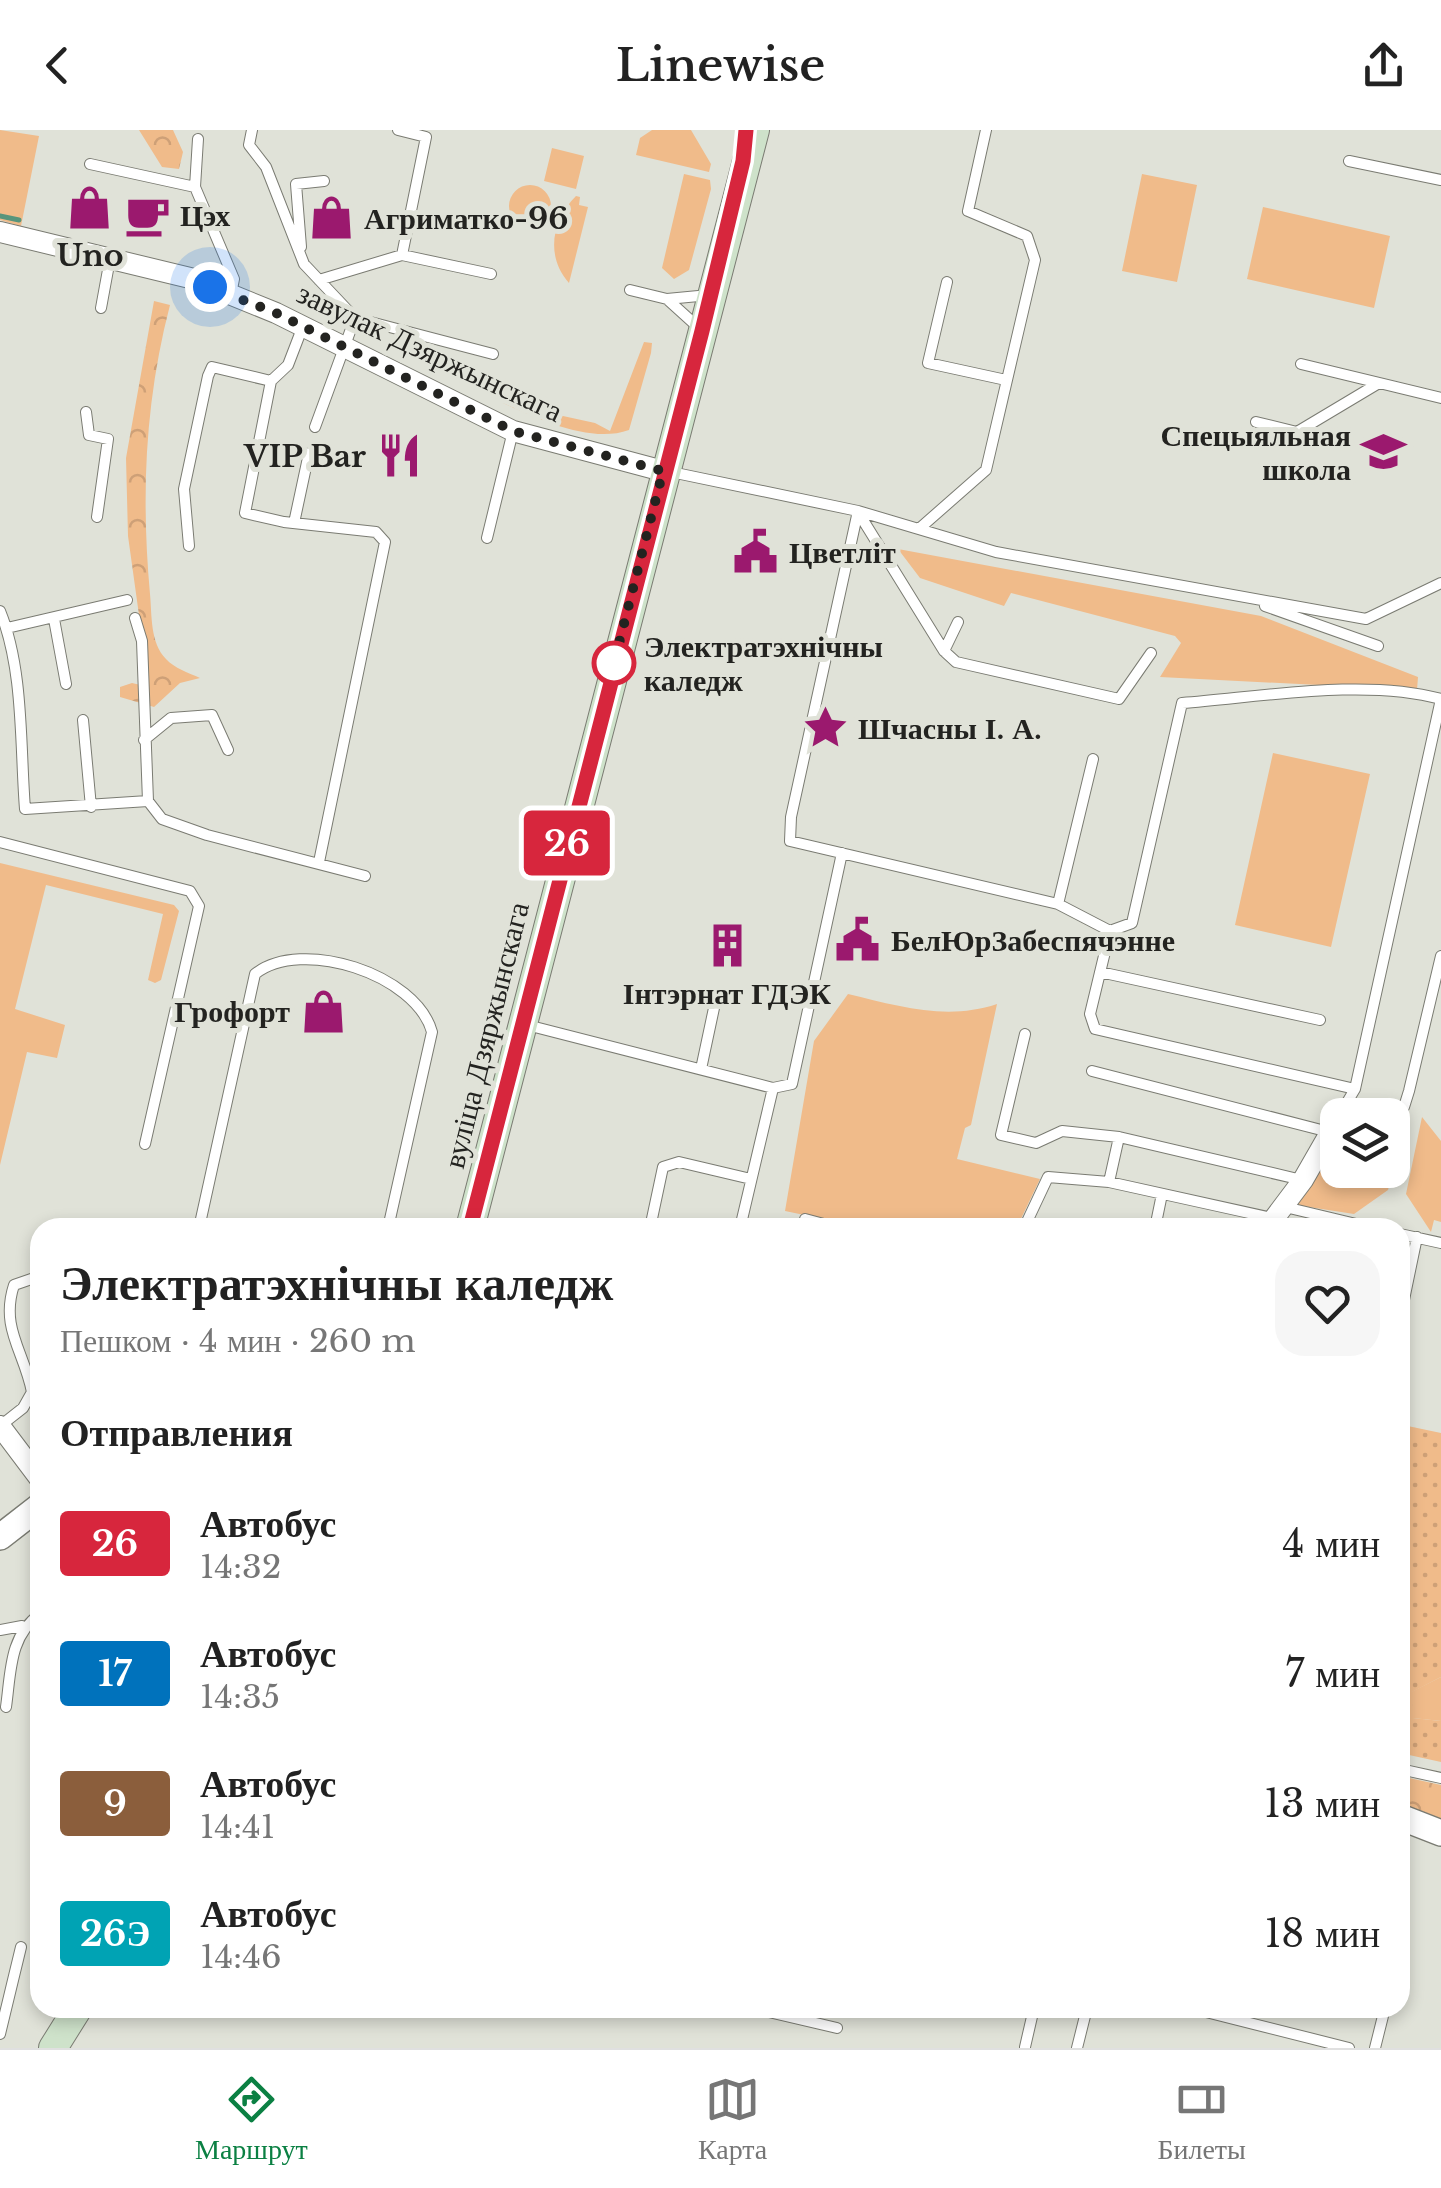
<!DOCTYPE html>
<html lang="ru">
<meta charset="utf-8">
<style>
:root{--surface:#fff;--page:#f6f6f6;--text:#222;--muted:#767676;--line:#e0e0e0;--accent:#0b8043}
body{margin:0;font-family:"Libre Baskerville",serif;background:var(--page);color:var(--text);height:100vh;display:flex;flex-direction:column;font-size:38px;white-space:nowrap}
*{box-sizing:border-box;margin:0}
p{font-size:32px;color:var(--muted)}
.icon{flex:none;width:55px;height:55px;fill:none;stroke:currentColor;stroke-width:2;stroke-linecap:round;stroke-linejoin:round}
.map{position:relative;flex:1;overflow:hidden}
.drawer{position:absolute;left:30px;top:1088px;width:1380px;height:800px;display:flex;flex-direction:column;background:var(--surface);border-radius:30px;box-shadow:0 5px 15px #0003}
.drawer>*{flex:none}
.badge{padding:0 20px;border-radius:8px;font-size:35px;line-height:65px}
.tools{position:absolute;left:1320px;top:968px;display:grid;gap:20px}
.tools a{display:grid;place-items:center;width:90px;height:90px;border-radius:20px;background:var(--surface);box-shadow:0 5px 15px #0003;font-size:50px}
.you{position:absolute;width:50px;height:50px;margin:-25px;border:8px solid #fff;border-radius:50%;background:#1a73e8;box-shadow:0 0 0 15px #1a73e833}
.map>.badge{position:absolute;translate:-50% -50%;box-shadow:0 0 0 5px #fff}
h2{padding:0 30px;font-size:38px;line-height:90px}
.round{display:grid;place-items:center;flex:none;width:105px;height:105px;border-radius:30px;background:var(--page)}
.overview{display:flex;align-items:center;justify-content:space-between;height:170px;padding:0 30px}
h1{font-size:48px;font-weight:600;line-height:75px}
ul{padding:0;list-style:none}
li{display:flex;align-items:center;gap:30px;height:130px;padding:0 30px}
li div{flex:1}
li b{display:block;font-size:38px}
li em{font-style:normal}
li .badge{min-width:110px;font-weight:700;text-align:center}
header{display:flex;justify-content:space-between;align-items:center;height:130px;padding:0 30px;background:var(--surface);font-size:45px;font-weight:600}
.menu{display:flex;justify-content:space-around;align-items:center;height:140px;border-top:2px solid var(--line);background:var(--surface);font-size:28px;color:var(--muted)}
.menu a{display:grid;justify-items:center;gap:5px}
.menu .selected{color:var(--accent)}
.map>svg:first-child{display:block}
.green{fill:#f0bb8a}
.forest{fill:url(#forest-crowns)}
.garden{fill:url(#garden-dots)}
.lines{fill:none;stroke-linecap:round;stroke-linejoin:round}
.stream{stroke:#57957c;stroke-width:5}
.service-casing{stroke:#7a7b72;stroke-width:12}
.minor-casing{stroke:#7a7b72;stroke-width:22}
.tertiary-casing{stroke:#7a7b72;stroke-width:28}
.secondary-casing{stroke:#7a7b72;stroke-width:30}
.service{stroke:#fff;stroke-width:10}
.minor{stroke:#fff;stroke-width:20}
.tertiary{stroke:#fff;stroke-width:25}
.secondary{stroke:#cee2ca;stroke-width:28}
.line-casing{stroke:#fff;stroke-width:22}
.line{stroke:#d7263d;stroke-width:15}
.walk{stroke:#232320;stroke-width:10;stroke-dasharray:0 18}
.stop-dot{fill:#fff;stroke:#d7263d;stroke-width:5}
.labels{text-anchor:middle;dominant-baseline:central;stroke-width:10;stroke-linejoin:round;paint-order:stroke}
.poi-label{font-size:30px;font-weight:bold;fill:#232320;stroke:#e0e2d8;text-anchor:start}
.street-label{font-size:30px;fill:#232320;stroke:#e0e2d8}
.stop-label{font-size:30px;font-weight:bold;fill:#232320;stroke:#e0e2d8;text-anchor:start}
</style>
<header><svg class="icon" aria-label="back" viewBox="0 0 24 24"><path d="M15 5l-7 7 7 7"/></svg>Linewise<svg class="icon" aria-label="share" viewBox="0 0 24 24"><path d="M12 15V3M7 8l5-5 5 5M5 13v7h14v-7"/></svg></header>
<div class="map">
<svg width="1441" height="1918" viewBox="0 0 1441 1918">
<defs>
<pattern id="forest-crowns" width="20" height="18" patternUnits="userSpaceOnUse" patternTransform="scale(2.5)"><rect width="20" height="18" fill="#f0bb8a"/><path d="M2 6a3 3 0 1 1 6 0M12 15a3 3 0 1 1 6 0" fill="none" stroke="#cea077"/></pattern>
<pattern id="garden-dots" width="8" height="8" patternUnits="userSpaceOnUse" patternTransform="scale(2.5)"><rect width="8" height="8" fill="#f0bb8a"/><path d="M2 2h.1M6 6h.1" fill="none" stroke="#cea077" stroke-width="1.8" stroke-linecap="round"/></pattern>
</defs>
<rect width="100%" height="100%" fill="#e0e2d8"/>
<path class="green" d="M0 0 39 6 21 96 0 90Z
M652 0H691L711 34 709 42 636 25 640 8Z
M552 18 584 26 576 59 544 51Z
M684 44 710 50 711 59 689 140 674 149 662 138Z
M1142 44 1197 55 1177 152 1122 141Z
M509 76a21 21 0 1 1 42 0a21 21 0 1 1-42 0Z
M576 66 580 67 579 75 588 77 569 153C545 126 552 90 576 66Z
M1263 77 1390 106 1374 178 1247 149Z
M644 212 652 213 651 223 629 300C591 314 538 289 503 273L595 293 610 301Z
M898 419 1261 486 1418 547 1417 560 1160 547 1181 513 1175 506 1011 463 1004 476 920 448Z
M1273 623 1370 644 1331 817 1235 795Z
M0 733 174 775 179 781 161 850 155 853 148 850 163 784 46 755 15 879 65 895 57 928 27 922 0 1035Z
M848 864C898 876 947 891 997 874L971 995 965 998 957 1029 1040 1049 1017 1097H862L785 1081 814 911Z
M1422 987 1441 1011V1092L1434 1090 1431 1102 1406 1064Z
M1406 992 1388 1060 1354 1084 1296 1075 1337 1008 1338 1040H1392L1393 1000Z
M1441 1547V1591L1412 1588 1411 1562Z"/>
<path class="forest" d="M139 0H173L183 22 179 39 162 37Z
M154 171 170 175C145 271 141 365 150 464 152 485 150 513 166 529 174 538 189 543 200 548L180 553 154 577 120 567V557L132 553 149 557 128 406 126 328Z
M1400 1646 1441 1655V1696L1400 1680Z"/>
<path class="garden" d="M1400 1282 1403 1295 1441 1303V1547L1412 1562 1413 1588 1441 1591V1632L1400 1623Z"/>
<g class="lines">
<path class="stream" d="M0 86 19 90"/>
<defs>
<path id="service" d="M252 0 249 15 266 37 304 134 355 188 315 297
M398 0 426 7 402 125
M198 9 195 57 234 149 231 164
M1349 31 1441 50
M90 34 195 57
M301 117 296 54 324 51
M319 150 402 125 491 144
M947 152 928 233 1006 250
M630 160 667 169 709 165
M667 169 699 198
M101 178 110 129
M355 188 493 224
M303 196 288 235 271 251 245 383 284 392 376 402 385 412 319 732
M1301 234 1441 268
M86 282 89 305 108 309 97 387
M1256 292 1297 302 1379 253
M671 342 858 381 996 422 1366 489 1441 453
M858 381 791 687 790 711 1058 774 1093 629
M858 382 944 521 958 492
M294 393 309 323
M920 398 986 340 1035 130 1027 106 968 81 986 0
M487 408 513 301
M189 416 184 359 208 246 212 237 271 251
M1265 476 1378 516
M0 481C24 540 20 616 25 679L148 671
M135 488 142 511 148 671 162 689 207 705 365 746
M54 489 66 554
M7 498 127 470
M944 521 956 532 1119 569 1151 523
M83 590 91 677
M144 610 171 588 212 585 228 620
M0 712 190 761 199 776 145 1014
M1058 774 1110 801 1090 884 1095 899 1355 959
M1110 801 1132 793 1182 573C1261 567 1365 548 1441 569L1355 959 1346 974 1372 985
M1100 842 1320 890
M523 894 773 958 740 1098
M1025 904 1001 1005 1036 1013 1062 1001 1119 1007 1109 1052
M701 939 714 878
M1092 941 1329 1002
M773 958 792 954 842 723
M1392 986 1404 977 1409 961 1441 826
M1119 1007 1302 1050
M1285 1077 1373 1098
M199 1098 255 844C301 807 416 844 432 902L388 1098
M650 1098 663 1037 679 1032 751 1049
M803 1098 805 1089 839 1098
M1024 1098 1048 1047 1109 1052 1272 1088
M1155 1098 1162 1064
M1400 1104 1441 1113
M1400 1189 1417 1107
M0 1296 23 1278 32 1262C24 1221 0 1198 14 1155L40 1146
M0 1500 22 1496
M6 1577C11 1542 9 1506 40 1484
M1400 1639 1441 1648
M752 1878 837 1898
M1190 1878 1349 1918
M0 1904 21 1817
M1025 1917 1034 1878
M1077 1918 1087 1878
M1375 1918 1385 1878"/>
<path id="minor" d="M0 102 190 148 276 183 513 301 663 341
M1267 1098 1303 1050 1338 989
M0 1296 40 1349"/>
<path id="tertiary" d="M0 1407 40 1376
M1400 1687 1441 1703"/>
<path id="secondary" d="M470 1098 755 0
M53 1918 78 1878"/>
</defs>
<use href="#service" class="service-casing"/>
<use href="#minor" class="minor-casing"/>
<use href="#tertiary" class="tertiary-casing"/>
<use href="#secondary" class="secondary-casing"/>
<use href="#service" class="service"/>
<use href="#minor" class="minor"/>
<use href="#tertiary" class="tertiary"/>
<use href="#secondary" class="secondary"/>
</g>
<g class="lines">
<defs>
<path id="line" d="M470 1098 702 201 743 31 746 0"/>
</defs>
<use href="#line" class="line-casing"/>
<use href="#line" class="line"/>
<path class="walk" d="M210 157 276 183 513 301 663 341 614 533"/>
</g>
<defs>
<symbol id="shop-bare" viewBox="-9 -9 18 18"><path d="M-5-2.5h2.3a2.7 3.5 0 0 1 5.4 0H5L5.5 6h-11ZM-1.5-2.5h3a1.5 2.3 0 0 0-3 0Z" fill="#9b196e" stroke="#e0e2d8" stroke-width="2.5" paint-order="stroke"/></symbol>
<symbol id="cafe-bare" viewBox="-9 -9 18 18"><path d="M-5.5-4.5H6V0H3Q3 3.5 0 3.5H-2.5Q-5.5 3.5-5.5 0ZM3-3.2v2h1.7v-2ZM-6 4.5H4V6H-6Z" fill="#9b196e" stroke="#e0e2d8" stroke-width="2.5" paint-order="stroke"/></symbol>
<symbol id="school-bare" viewBox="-9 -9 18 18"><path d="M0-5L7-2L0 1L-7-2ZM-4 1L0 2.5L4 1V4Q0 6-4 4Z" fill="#9b196e" stroke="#e0e2d8" stroke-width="2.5" paint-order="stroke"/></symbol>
<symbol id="restaurant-bare" viewBox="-9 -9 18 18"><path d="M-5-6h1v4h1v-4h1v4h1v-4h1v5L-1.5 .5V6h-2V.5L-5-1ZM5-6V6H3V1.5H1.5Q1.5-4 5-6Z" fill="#9b196e" stroke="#e0e2d8" stroke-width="2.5" paint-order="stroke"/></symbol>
<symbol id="civic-bare" viewBox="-9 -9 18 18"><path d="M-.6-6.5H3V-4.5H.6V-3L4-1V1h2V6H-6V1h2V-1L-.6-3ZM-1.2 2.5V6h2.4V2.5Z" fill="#9b196e" stroke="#e0e2d8" stroke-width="2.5" paint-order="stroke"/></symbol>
<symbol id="sight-bare" viewBox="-9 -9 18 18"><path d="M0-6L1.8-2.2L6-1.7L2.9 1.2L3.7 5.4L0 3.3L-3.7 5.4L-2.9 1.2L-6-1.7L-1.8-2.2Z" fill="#9b196e" stroke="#e0e2d8" stroke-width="2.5" paint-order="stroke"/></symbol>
<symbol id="building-bare" viewBox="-9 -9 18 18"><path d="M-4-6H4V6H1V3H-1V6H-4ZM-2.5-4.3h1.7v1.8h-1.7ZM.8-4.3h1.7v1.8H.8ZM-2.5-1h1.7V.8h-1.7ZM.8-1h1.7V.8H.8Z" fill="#9b196e" stroke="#e0e2d8" stroke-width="2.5" paint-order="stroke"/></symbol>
</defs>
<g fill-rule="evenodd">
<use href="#shop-bare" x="58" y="46" width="63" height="63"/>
<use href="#cafe-bare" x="116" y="54" width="63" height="63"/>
<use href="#shop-bare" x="300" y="56" width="63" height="63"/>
<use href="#school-bare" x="1352" y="290" width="63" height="63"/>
<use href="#restaurant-bare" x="368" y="294" width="63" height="63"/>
<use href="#civic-bare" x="724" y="390" width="63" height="63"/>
<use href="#sight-bare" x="794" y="566" width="63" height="63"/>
<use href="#civic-bare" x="826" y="778" width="63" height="63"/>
<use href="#building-bare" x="696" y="784" width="63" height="63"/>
<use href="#shop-bare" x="292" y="850" width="63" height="63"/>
</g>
<circle class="stop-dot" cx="614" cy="533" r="20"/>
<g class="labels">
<g class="poi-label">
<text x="180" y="85">Цэх</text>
<text x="364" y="88">Агриматко-96</text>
<text x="90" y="125" text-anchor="middle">Uno</text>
<text x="1351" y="305" text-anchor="end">Спецыяльная<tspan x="1351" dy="34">школа</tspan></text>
<text x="366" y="326" text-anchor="end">VIP Bar</text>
<text x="789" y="422">Цветліт</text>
<text x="858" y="598">Шчасны І. А.</text>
<text x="891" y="810">БелЮрЗабеспячэнне</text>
<text x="727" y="863" text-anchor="middle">Інтэрнат ГДЭК</text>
<text x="290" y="881" text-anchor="end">Грофорт</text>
</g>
<g class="street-label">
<text transform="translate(430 222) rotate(25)">завулак Дзяржынскага</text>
<text transform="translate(486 905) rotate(-76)">вуліца Дзяржынскага</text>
</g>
<g class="stop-label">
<text x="644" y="516">Электратэхнічны<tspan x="644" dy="34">каледж</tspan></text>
</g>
</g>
</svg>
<div class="tools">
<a><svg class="icon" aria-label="layers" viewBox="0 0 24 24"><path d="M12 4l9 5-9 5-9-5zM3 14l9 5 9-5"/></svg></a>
</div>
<div class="you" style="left:210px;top:157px"></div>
<b class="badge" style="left:567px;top:713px;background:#d7263d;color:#fff">26</b>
<section class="drawer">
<div class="overview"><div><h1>Электратэхнічны каледж</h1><p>Пешком · 4 мин · 260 m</p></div><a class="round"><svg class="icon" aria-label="heart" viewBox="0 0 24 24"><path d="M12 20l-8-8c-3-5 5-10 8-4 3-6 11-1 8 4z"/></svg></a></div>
<h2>Отправления</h2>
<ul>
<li><span class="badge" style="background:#d7263d;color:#fff">26</span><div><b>Автобус</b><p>14:32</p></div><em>4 мин</em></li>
<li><span class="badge" style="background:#0072bc;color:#fff">17</span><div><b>Автобус</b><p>14:35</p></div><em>7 мин</em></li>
<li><span class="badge" style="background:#8b5e3c;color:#fff">9</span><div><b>Автобус</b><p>14:41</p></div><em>13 мин</em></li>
<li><span class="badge" style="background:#00a3b4;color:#fff">26Э</span><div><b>Автобус</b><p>14:46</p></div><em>18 мин</em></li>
</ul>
</section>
</div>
<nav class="menu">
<a class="selected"><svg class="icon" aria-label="directions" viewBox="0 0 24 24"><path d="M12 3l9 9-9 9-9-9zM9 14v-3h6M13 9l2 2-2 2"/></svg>Маршрут</a>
<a><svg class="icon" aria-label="map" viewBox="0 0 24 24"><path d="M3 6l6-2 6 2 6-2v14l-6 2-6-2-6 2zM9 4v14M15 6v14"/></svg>Карта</a>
<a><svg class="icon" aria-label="tickets" viewBox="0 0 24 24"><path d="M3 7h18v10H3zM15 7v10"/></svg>Билеты</a>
</nav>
